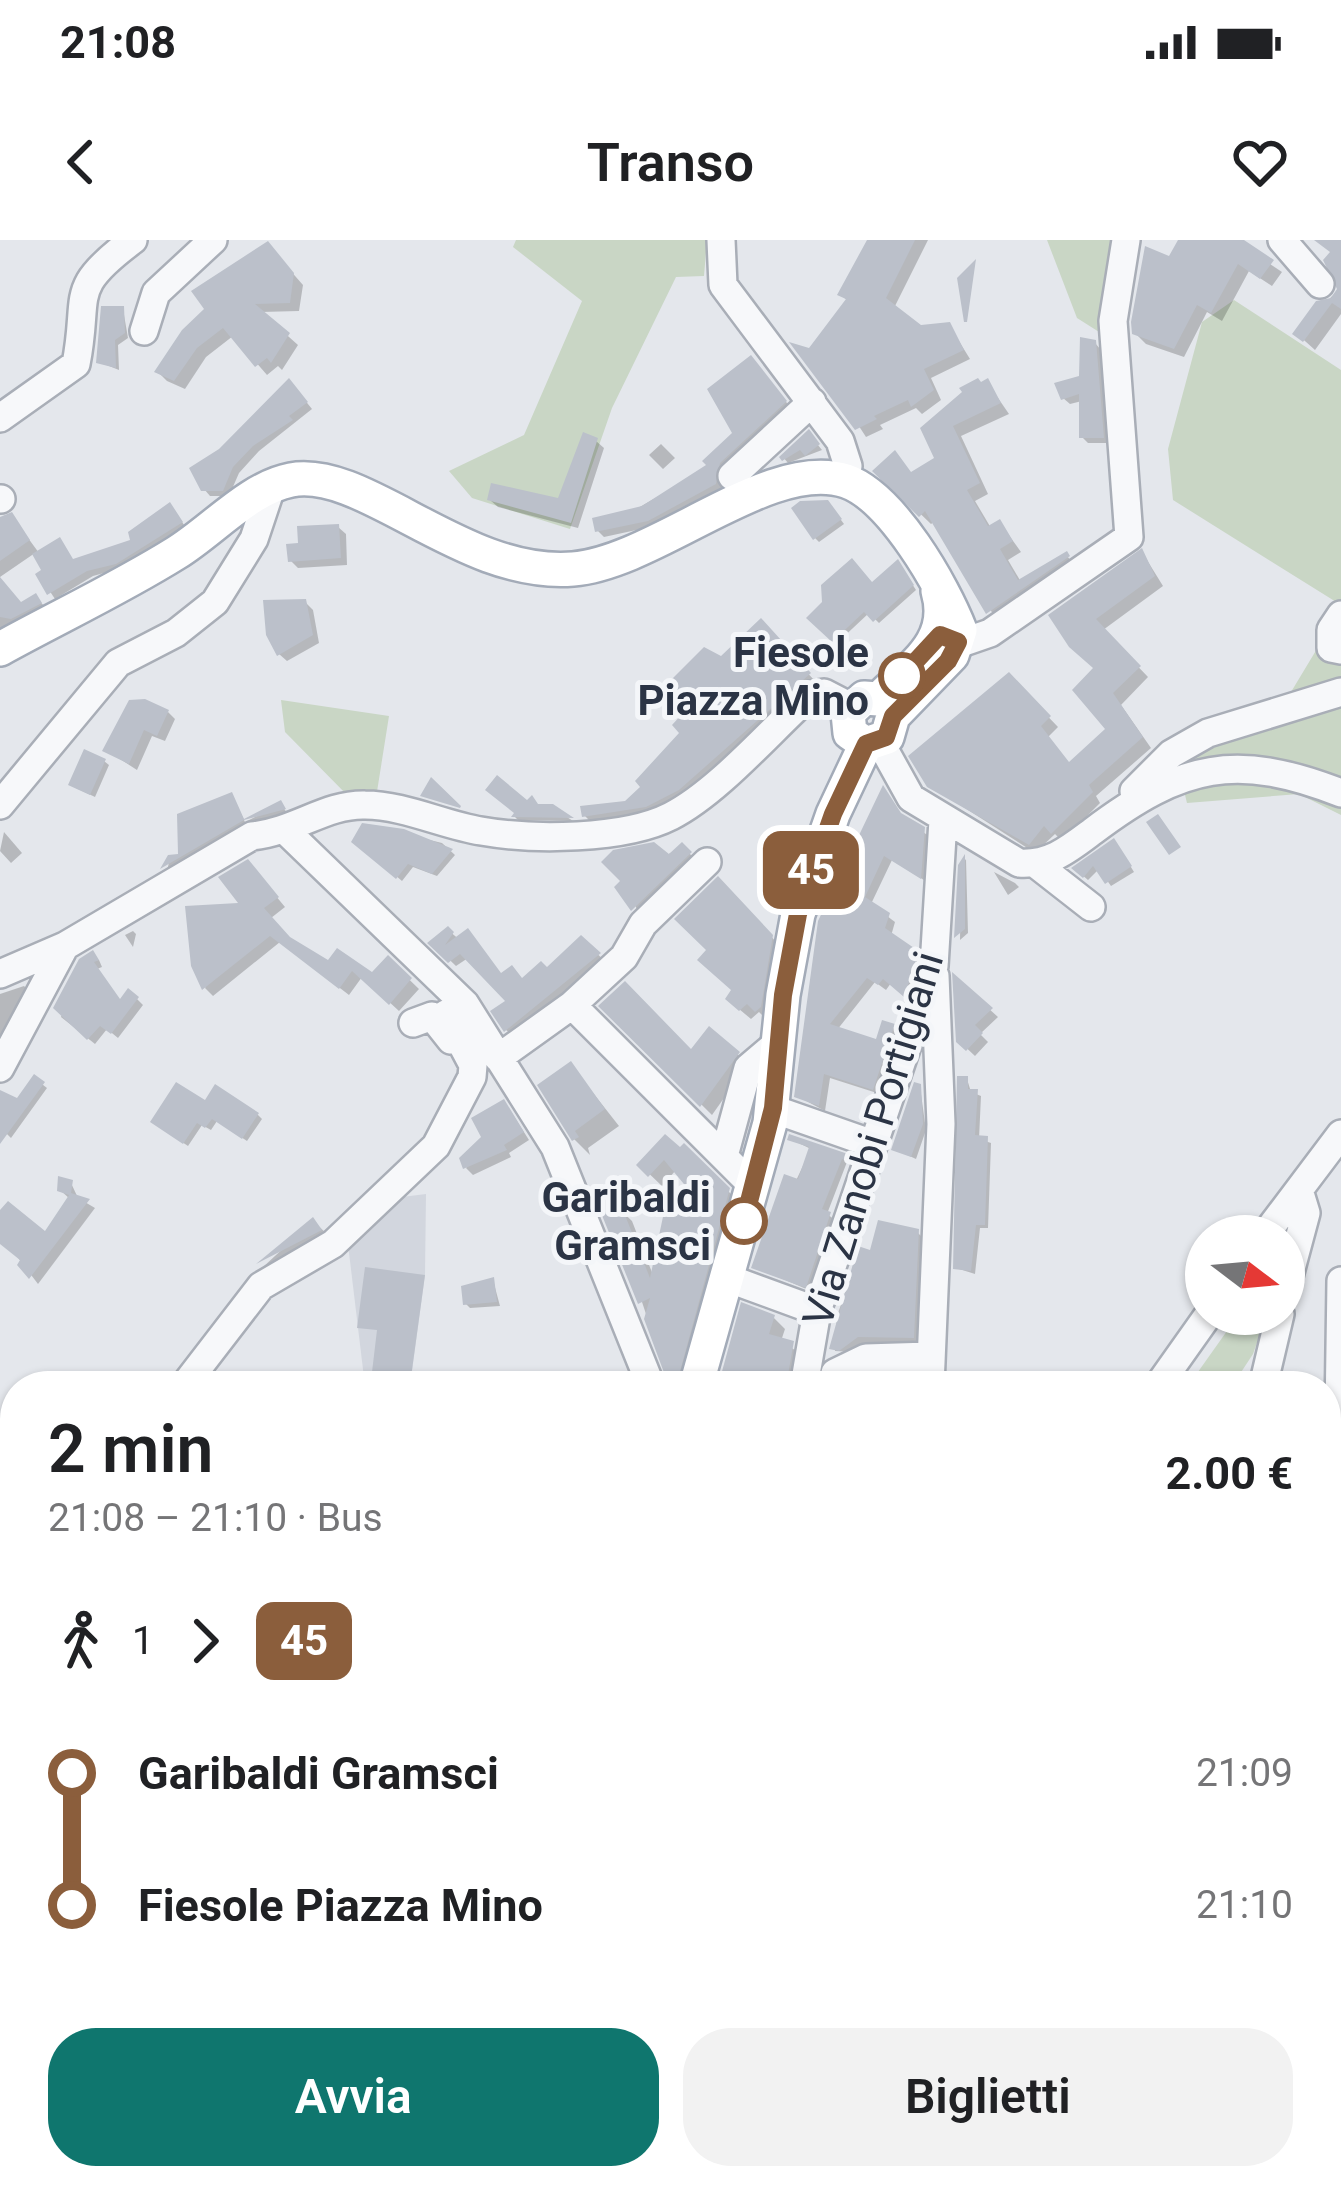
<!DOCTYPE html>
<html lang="it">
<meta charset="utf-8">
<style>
:root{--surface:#fff;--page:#f2f2f2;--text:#202124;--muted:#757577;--accent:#0f766e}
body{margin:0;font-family:Roboto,sans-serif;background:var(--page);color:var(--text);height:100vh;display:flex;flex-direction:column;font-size:45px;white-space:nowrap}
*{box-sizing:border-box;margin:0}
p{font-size:39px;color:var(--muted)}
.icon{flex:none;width:66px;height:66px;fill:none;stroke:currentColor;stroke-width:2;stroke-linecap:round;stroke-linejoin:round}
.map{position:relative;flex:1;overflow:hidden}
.sheet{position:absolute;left:0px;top:1131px;width:1341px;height:819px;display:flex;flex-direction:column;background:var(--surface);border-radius:48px 48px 0 0;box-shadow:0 3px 9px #0004}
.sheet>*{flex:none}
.badge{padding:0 24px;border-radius:18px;font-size:42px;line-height:78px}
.needle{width:78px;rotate:106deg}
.fabs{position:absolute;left:1185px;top:975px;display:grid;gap:24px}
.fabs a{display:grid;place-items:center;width:120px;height:120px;border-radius:50%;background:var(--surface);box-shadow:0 3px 9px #0004;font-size:60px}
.map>.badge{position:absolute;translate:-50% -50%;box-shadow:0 0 0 6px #fff}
.legs{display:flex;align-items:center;gap:18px;height:132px;padding:0 48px;font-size:39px}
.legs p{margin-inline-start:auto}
.overview{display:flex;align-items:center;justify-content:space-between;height:204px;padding:0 48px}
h1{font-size:66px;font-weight:600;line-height:90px}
.button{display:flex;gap:24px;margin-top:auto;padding:24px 48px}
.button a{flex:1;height:138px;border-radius:48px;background:var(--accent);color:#fff;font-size:48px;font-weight:600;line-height:138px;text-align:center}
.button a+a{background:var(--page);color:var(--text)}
ul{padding:0 48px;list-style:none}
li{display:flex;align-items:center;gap:42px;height:132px;font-size:45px}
li i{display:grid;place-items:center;width:18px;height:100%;margin:0 15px;background:currentColor}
li i::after{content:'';width:30px;height:30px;margin:-15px;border:9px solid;border-radius:50%;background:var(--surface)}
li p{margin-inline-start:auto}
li:first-child i{background:linear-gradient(#0000 50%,currentColor 0)}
li:last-child i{background:linear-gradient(currentColor 50%,#0000 0)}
.status{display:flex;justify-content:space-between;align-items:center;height:84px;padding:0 60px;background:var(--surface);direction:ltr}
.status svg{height:33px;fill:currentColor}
header{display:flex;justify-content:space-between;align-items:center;height:156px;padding:0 48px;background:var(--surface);font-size:54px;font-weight:600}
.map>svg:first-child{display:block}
.built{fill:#d2d6de}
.green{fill:#c9d6c5}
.shadow{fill:#0003}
.building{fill:#bbc0ca}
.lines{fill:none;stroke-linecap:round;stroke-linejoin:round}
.minor-casing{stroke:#a9aeb7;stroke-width:32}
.major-casing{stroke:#a3abb8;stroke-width:38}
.minor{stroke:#f7f8fa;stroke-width:27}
.major{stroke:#fff;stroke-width:33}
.line-1-casing{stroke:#fff;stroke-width:27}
.line-1{stroke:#8b5e3c;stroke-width:18}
.stop-1-dot{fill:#fff;stroke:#8b5e3c;stroke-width:6}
.labels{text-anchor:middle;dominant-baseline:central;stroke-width:10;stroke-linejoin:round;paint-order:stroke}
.stop-label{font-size:42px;font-weight:bold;fill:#2b3445;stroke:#f4f6f9;text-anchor:end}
.street-label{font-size:42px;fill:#2b3445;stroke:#f4f6f9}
</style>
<div class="status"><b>21:08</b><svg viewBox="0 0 49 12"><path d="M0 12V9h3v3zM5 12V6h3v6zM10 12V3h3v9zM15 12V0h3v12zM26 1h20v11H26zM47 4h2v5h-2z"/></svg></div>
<header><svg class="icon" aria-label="back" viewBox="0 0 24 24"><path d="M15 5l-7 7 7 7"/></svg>Transo<svg class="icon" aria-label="heart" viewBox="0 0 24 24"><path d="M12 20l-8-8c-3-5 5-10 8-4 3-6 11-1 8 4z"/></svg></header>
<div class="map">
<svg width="1341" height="1948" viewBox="0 0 1341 1948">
<rect width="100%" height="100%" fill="#e4e7ec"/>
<path class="built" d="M426 954 425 1035 410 1146H365L347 996 386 959Z"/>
<path class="green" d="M516 0H707L704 36 676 37 612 168 570 289 472 258 449 231 524 195 582 61 513 7Z
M1047 0H1117L1107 97 1077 78Z
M1234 60 1341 130V365L1173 260 1168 209 1202 82Z
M1341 369V575L1299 554 1187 563 1174 510 1291 452Z
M281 460 389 476 376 558H350L285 492Z
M1239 1074H1267L1253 1114 1232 1146H1188Z"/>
<path class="shadow" d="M870 0H928L894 68 920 88 949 85 970 119 931 138 941 160 922 174 916 168 880 185 883 189 866 197 810 111 848 61 841 55Z
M1181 0H1234L1282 32 1272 46 1249 31 1222 81 1207 72 1184 117 1146 104 1135 93Z
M267 4 303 45 299 71 261 72 298 105 282 130 278 126 267 135 233 96 206 117 185 149 167 141 158 132 208 70 194 51Z
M1341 47V74L1315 110 1296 93Z
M123 69 128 98 118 105 119 130 99 122Z
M1095 103 1101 110 1108 203H1088L1082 197V161L1070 164 1063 158 1082 139Z
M756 125 791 168 725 229 721 250 655 286 604 297 598 291 711 226 736 194Z
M987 142 1009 174 961 196 988 254 975 261 991 288 1000 283 1021 312 1008 320 1021 342 1066 315 1077 327 998 382 935 281 931 284 876 231 913 235 938 220 924 189Z
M295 148 312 169 259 211 239 233 229 256H210L204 249 221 211Z
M809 194 822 210 788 223 783 217Z
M596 201 604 208 578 288 498 267 490 260 560 261Z
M661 204 675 218 663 229 649 215Z
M832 268 844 284 819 302 815 298Z
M175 271 186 288 122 328 93 336 55 359 39 335 45 331 35 313 0 337V280L12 276 39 313 74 322 134 302Z
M338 287 346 294 347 325 298 328 291 321Z
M1142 312 1163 346 1103 390 1148 437 1121 465 1151 508 1096 556 1100 563 1062 601 1055 594 1035 613 929 545 1009 436 1058 487 1048 497 1070 526 1109 490 1096 429 1071 405Z
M901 327 916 350 879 383 869 373 837 403 810 378Z
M0 339 21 365 36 357 45 367 23 387 16 380 0 390Z
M305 362 313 370 319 403 287 421 279 414Z
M761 383 815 441 685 556 653 572 591 582 585 576 626 563 644 547 683 493 721 420Z
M168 472 175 479 165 501 152 496 137 530 106 510Z
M104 521 109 525 95 557 76 548Z
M232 555 245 582 281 564 287 573 249 583 167 631 170 618 181 616Z
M527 564 552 567 573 581 518 580 515 577Z
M904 578 930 597 927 642 892 620 871 664 895 682 891 696 922 720 912 760 891 743 886 750 875 742 837 790 877 803 894 787 900 794 880 854 830 838 825 871 797 856 821 682Z
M377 587 442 603 455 615 437 636 413 627 402 641 355 601Z
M4 592 22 613 11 623 0 611Z
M682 606 697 621 640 676 624 641Z
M1118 606 1134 632 1111 646 1099 629 1088 640 1075 629Z
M966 619 968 693 960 700 961 626Z
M256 632 285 667 271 678 291 701 328 724 373 736 388 719 419 749 399 771 362 737 349 755 280 702 213 756 205 748Z
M994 632 1015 643 1019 647 1008 655Z
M718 641 782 708 767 780 759 772 751 779 739 769 735 750 710 710Z
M448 690 502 736 523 741 547 731 581 699 605 721 512 795 506 790 509 761 468 718 456 726 432 703Z
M133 691 136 694 133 707 125 695Z
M99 720 102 727 97 729 121 763 137 759 143 765 118 798 107 789 95 804 61 777 81 721Z
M956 739 998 777 980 794 988 802 975 816 959 801Z
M24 746 29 751 0 803V754Z
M602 766 692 813 737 814 748 824 712 875Z
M571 825 619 886 588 908 590 915 574 899Z
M34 838 47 848 11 898 0 887V854L18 862Z
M967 839 971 852 981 856 979 899 991 903 988 988H980L975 1034 956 1028Z
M920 847 926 890 916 919 894 909Z
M206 864 258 875 262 879 247 901 217 881 211 890 202 885 188 906 158 886Z
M510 870 529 900 509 913 511 917 473 935 466 928Z
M790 899 854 923 847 922 827 974 835 980 811 1051 755 1027 811 909Z
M684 907 740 963 692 1146H670L607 957 632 981 653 1035 709 969 676 930 662 946 640 925Z
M71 943 78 958 95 968 38 1044 0 994V975L45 995 70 959 60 950Z
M313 981 326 993 263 1027Z
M917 992 924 999 920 1104 865 1103 853 1112 835 1111 837 1076 860 1010 873 1014Z
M493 1040 500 1066 470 1068 466 1064Z
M773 1077 785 1089 781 1101 804 1116 799 1146H719Z
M624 1134 637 1146H570Z
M1341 1227V1287L1326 1314V1243Z
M566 1935H619L618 1948H564Z
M858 1935H926L924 1948H856Z"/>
<path class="building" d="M867 0H915L886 58 921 85 950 82 964 110 924 129 934 150 911 167 908 160 874 176 877 179 855 190 789 102 809 108 846 59 837 55Z
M1178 0H1244L1274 20 1260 39 1238 24 1211 73 1197 65 1174 109 1132 94 1131 82 1145 6 1169 16Z
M1314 0H1341V69L1332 63 1303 102 1292 94 1316 61 1331 58 1337 49 1323 20 1330 12Z
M268 1 294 33 290 63 255 64 290 93 271 123 267 118 255 127 223 88 197 108 174 141 154 132 182 90 204 69 191 51Z
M976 19 967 82H964L957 38Z
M101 66H124L125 93 115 100 116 128 96 123Z
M1080 97 1096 100 1104 198H1079V154L1061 160 1054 143 1079 136Z
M751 115 787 161 720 223 716 244 648 281 595 292 592 278 642 266 706 225 702 221 732 193 707 149Z
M289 138 308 162 289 176 293 180 253 206 233 227 223 251H201L189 228 219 209Z
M978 138 981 142 988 138 1001 163 953 186 980 243 967 250 988 286 1000 279 1013 301 1000 309 1018 340 1067 311 1070 316 986 374 925 271 919 277 872 231 895 210 911 232 934 218 920 188 962 152 959 148Z
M809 189 820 204 805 216 800 210 782 221 779 217Z
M583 192 598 198 571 283 487 260 491 243 558 258Z
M828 260 842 279 813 300 791 268 800 261Z
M170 262 183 282 116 324 87 331 47 355 35 334 41 330 32 314 60 297 73 319 130 300 128 292Z
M12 272 30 300 0 321V277Z
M339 284 341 318 288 322 286 304 298 303 297 286Z
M1142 308 1155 336 1096 379 1141 426 1113 453 1143 497 1089 545 1093 552 1051 594 1044 586 1029 605 927 547 908 516 1009 432 1051 476 1041 486 1069 522 1105 489 1072 450 1093 428 1069 407 1048 375Z
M852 318 872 342 898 319 914 345 873 382 864 372 832 402 806 378 822 362 821 345Z
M0 337 21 362 36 353 42 363 11 379 0 377Z
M306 359 313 395 277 416 266 395 263 360Z
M761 378 811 433 679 550 646 567 582 577 580 566 625 561 640 547 635 541 679 493 672 485 683 473 661 450 704 407 721 416Z
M145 459 169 470 157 496 144 490 129 524 102 511 129 460Z
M84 509 106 519 90 555 68 545Z
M497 535 527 560 532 555 538 564H553L574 578 511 577 514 573 485 550Z
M431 537 461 566 460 568 420 556Z
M883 545 901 573 925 587 921 639 884 616 865 657 890 673 885 688 917 710 916 722 904 757 883 739 878 745 867 738 830 784 876 799 882 780 895 784 873 850 824 834 819 866 794 857 818 681Z
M232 552 244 579 281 560 286 569 244 580 160 629 168 615 178 614 177 574Z
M1158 574 1181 607 1169 615 1146 582Z
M362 583 404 589 453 609 432 634 408 624 396 639 351 602Z
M1114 598 1132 626 1105 644 1093 626 1083 638 1071 628Z
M654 602 669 614 682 602 692 612 631 671 614 647 620 641 601 622 613 610Z
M965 614V689L954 698 958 625Z
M248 619 279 657 264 668 290 697 328 720 337 708 372 732 388 715 412 738 389 765 352 731 339 749 270 696 202 750 191 726 185 666 238 663 218 637Z
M718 636 773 695 761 767 755 772 747 764 739 771 725 759 731 750 697 720 706 710 674 679Z
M448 686 454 692 445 705 468 688 501 733 512 725 522 738 541 721 547 727 581 695 601 713 504 792 490 771 505 761 460 714 448 723 427 703Z
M93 710 99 720 94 722 120 759 128 748 139 757 111 794 100 786 87 800 53 768 79 719Z
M952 732 993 768 975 785 983 793 966 811 956 802Z
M625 741 691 809 709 786 740 812 700 867 598 766Z
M571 821 605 869 575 891 579 897 572 901 537 845Z
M34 834 45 842 0 904V850L17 858Z
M957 836H968V849H978L975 895 988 896 985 985H976L971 1031 953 1029Z
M176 842 205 860 215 844 259 873 242 899 212 879 205 888 197 883 183 904 150 882Z
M914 842 921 844 923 884 911 917 891 910Z
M504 859 524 892 504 905 507 910 463 929 459 918 481 897 471 878Z
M665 894 680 907 684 903 730 948 676 1146H669L644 1079 650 1058 638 1064 597 963 606 952 621 965 650 1038 664 972 703 967 664 920 648 937 636 925Z
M789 894 851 915 849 922 842 919 822 969 831 972 806 1048 751 1028 784 934 798 939 809 907 787 900Z
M58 936 73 940 71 953 90 959 29 1039 17 1025 20 1020 0 1004V970L8 961 45 991 69 955 57 951Z
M313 977 322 990 256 1024Z
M878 980 919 989 914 1098 858 1097 839 1111 829 1109 858 1006 870 1010Z
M365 1027 425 1035 411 1137 372 1132 377 1090 357 1088Z
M494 1037 497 1062 463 1065 461 1046Z
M741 1062 775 1075 769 1094 794 1101 786 1146H718Z
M1341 1225V1277L1326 1305V1237Z
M0 1554 15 1567V1605L0 1614Z
M0 1911 15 1935 30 1948H0Z"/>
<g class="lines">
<defs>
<path id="minor" d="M721 0 723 45 840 201 848 226 844 241
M1282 0 1320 44
M144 91 156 53 213 0
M0 178 76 124C90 53 66 50 133 0
M732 236 812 162
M0 259H1
M1341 375 1331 390V408L1341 410
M940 395 964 402 990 393 1129 297 1113 81 1126 0
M880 502 911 558 1019 623C1050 625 1069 609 1093 591 1182 524 1236 512 1341 553
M1134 551 1171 514 1208 493 1341 452
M0 565 118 423 176 393 215 362 254 299 271 248
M287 592 465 764 555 907 651 1146
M1036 624 1091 667
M0 734 65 706 252 596C297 591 325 564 365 565 403 565 444 585 481 591 532 600 624 600 671 576 718 552 770 491 810 455L824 453 851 467
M572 765 754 947
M413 783 432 776 451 800
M498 818 572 765 624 717 643 684 707 622
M0 828 65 706
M773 869 873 904
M724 916 748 828 780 801
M1264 996 1341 894
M727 1038 817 1071
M1284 1055 1306 973 1299 950
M184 1146 261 1046 333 1004 436 906 472 837 473 825 446 774 465 764
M804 1146 817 1071 934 726 943 580
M832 1146 835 1133 866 1118 930 1116 926 1137
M871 1146 874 1126
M903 1146 908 1121
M930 1146 941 884 935 736
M1158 1146 1209 1074
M1263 1146 1280 1074
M1326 1216 1339 1175 1341 1041
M0 1414 15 1391
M1326 1432 1341 1331
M0 1853 15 1866
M70 1935 80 1948
M678 1935 682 1948
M1159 1935 1161 1948
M1220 1935V1948
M301 1948 304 1935
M772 1948 777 1935
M948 1948 950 1935
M975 1948 977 1935"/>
<path id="major" d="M0 409C58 377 120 348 176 313 212 291 249 248 291 240 365 226 463 338 573 329 657 322 769 216 846 241 892 257 943 346 960 390L952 415 893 476 887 497 866 504 850 493 848 473 864 458 879 459C911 426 953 402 938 351
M696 1146 770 883 783 755 798 674 833 574 866 504
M644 1935V1948"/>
</defs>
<use href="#minor" class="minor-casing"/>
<use href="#major" class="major-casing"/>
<use href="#minor" class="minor"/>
<use href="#major" class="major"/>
</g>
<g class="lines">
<defs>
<path id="line-1" d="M744 981 773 868 783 755 798 674 833 574 866 504 886 497 893 476 948 421 958 402 940 395 902 436"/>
</defs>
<use href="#line-1" class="line-1-casing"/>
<use href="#line-1" class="line-1"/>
</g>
<g class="stop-1-dot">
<circle cx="902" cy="436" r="21"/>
<circle cx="744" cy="981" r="21"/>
</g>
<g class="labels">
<g class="stop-label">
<text x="869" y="412">Fiesole<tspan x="869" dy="48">Piazza Mino</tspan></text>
<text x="711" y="957">Garibaldi<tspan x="711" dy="48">Gramsci</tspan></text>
</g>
<g class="street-label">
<text transform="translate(873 899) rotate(-73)">Via Zanobi Portigiani</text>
</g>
</g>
</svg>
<div class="fabs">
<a><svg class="needle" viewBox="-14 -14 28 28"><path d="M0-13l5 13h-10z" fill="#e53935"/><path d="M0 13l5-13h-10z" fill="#757577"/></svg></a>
</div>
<b class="badge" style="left:811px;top:630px;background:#8b5e3c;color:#fff">45</b>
<section class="sheet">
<div class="overview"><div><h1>2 min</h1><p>21:08 – 21:10 · Bus</p></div><b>2.00 €</b></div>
<div class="legs"><svg class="icon" aria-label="walk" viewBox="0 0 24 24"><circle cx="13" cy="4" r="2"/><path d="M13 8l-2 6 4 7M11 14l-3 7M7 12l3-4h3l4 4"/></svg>1<svg class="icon" aria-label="forward" viewBox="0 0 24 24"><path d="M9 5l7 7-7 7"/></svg><b class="badge" style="background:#8b5e3c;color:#fff">45</b></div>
<ul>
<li><i style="color:#8b5e3c"></i><b>Garibaldi Gramsci</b><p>21:09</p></li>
<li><i style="color:#8b5e3c"></i><b>Fiesole Piazza Mino</b><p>21:10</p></li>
</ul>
<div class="button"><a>Avvia</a><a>Biglietti</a></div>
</section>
</div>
